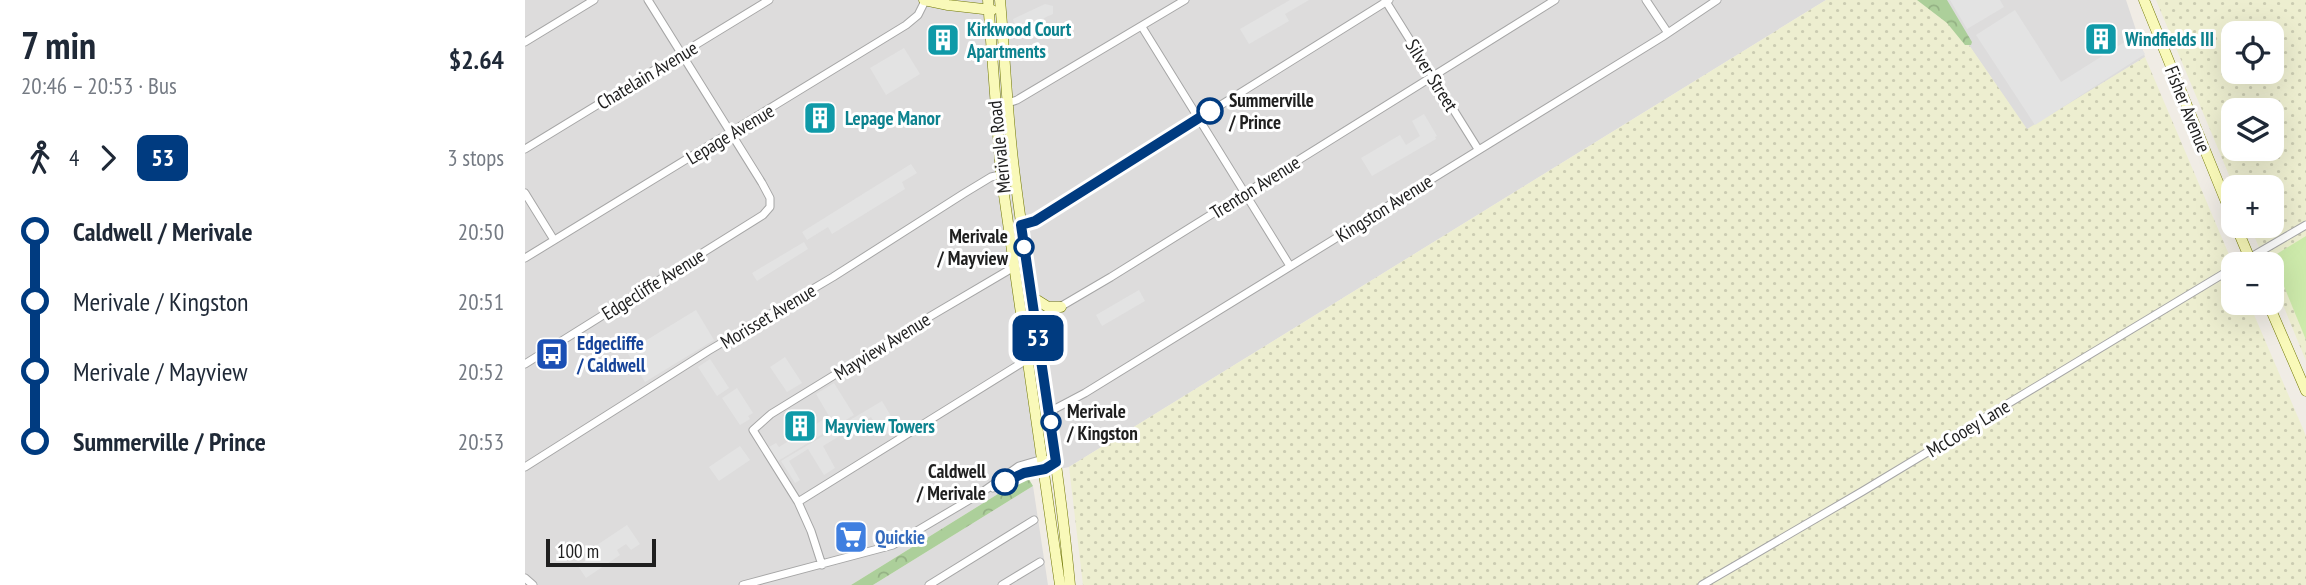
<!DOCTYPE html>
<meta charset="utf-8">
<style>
:root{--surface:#fff;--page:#f2f2f3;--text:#1f2937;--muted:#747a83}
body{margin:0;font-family:"PT Sans Narrow",sans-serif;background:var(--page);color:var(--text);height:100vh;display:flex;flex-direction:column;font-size:26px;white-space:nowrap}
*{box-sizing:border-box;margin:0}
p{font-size:23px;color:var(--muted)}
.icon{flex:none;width:38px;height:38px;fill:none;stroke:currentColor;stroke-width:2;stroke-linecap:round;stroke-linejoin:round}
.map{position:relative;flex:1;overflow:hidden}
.panel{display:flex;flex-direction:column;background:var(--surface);width:525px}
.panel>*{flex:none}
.badge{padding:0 14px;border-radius:10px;font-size:24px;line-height:46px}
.tools{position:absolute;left:1696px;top:21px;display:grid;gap:14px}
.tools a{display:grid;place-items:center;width:63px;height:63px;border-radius:14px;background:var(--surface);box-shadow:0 7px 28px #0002;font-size:35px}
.scale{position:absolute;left:21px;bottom:18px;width:110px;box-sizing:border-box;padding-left:7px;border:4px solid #1f1f1f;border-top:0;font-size:19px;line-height:24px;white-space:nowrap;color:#1f1f1f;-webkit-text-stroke:5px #fff;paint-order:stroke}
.map>.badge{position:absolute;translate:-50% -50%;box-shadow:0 0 0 4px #fff}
.legs{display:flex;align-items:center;gap:10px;height:77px;padding:0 21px;font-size:23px}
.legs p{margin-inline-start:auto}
.summary{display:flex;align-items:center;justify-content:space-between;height:119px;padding:0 21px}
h1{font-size:38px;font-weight:700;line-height:52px}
ul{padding:0 21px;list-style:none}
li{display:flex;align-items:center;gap:24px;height:70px;font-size:26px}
li i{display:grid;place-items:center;width:10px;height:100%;margin:0 9px;background:currentColor}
li i::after{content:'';width:18px;height:18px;margin:-9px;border:5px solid;border-radius:50%;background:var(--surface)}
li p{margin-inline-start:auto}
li:first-child i{background:linear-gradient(#0000 50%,currentColor 0)}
li:last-child i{background:linear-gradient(currentColor 50%,#0000 0)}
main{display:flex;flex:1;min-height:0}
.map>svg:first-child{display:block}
.residential{fill:#dddcdc}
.farmland{fill:url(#farmland-dots);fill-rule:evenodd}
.grass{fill:#cdeaab}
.forest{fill:url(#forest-crowns)}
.parking{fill:#e3e3e3}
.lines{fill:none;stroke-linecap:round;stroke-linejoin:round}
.street-casing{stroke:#a6a6a6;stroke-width:9}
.secondary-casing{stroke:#707705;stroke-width:11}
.street{stroke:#fff;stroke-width:7}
.secondary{stroke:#f9f9b9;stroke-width:10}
.line-1-casing{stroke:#fff;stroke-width:16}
.line-1{stroke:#003b80;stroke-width:10}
.stop-1-dot{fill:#fff;stroke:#003b80;stroke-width:3.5}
.labels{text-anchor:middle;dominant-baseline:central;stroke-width:6;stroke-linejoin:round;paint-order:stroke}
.culture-label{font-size:19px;font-weight:bold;fill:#0d838f;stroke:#fff;text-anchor:start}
.street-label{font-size:19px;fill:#1f1f1f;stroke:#fff}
.stop-label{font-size:19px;font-weight:bold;fill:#1f1f1f;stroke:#fff;text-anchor:start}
.transit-label{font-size:19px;font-weight:bold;fill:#164399;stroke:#fff;text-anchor:start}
.shop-label{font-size:19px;font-weight:bold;fill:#366cbe;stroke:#fff;text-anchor:start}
</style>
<main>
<section class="panel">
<div class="summary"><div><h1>7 min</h1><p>20:46 – 20:53 · Bus</p></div><b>$2.64</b></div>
<div class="legs"><svg class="icon" aria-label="walk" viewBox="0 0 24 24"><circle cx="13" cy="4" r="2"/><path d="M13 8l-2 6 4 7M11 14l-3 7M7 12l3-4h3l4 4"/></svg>4<svg class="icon" aria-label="forward" viewBox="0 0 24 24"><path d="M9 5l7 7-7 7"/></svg><b class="badge" style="background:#003b80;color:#fff">53</b><p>3 stops</p></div>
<ul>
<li><i style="color:#003b80"></i><b>Caldwell / Merivale</b><p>20:50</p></li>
<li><i style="color:#003b80"></i><span>Merivale / Kingston</span><p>20:51</p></li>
<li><i style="color:#003b80"></i><span>Merivale / Mayview</span><p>20:52</p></li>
<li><i style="color:#003b80"></i><b>Summerville / Prince</b><p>20:53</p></li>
</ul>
</section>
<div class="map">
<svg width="1781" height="585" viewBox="0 0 1781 585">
<defs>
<pattern id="farmland-dots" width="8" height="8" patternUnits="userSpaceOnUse" patternTransform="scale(1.75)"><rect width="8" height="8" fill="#edeed0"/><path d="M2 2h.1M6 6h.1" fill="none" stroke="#cbccb2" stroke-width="1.8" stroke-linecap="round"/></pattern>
<pattern id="forest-crowns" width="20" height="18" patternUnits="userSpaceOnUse" patternTransform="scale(1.75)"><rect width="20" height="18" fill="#accf9a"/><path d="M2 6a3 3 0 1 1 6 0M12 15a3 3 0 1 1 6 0" fill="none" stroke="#94b184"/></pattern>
</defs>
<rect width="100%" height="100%" fill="#f0ece5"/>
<path class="residential" d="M0 0H1301L544 467 502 476 326 585H2L0 583Z
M1404 0H1601L1620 57 1502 130 1426 19Z
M508 486 523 585H348Z"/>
<path class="farmland" d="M1301 0H1404L1426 19 1502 129 1620 57 1708 264V303H1724L1781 436V585H558L544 467Z
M1631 0H1781V361L1747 278 1746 264H1741L1725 226H1746V187H1709ZM1708 33H1746V72H1708ZM1708 110H1746V149H1708Z"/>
<path class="grass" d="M1781 236V340L1747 257Z"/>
<path class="forest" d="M1392 0H1422L1447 42 1446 45H1440L1422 23Z
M502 476 508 486 348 585H326Z"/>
<path class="parking" d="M765 0H784L760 14 764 21 724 44 715 29Z
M1425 0H1475L1479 7 1442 29Z
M520 4 528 6V14L521 17 499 32 492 35 488 19Z
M1490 10 1536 82 1609 36 1620 54 1510 125 1451 35Z
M379 48 395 74 361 95 345 68Z
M899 114 912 136 910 137 911 139 847 176 836 158 875 135 881 145 895 136 887 121Z
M386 164 392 173 377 182 380 189 307 234 303 227 282 240 277 232Z
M279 242 283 249 232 281 227 273Z
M614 290 620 301 577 326 571 315Z
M171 310 189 340 120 382 102 352Z
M260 357 277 383 262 392 245 367Z
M185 359 204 388 192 396 173 367Z
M309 383 329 415 253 461 244 447 251 443 254 447 304 416 291 394Z
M212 388 228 413 223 416 225 419 215 425 197 398Z
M357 401 373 428 358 436 346 417 298 446 310 468 299 475 283 449 264 461 275 480 270 483 256 461Z
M215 446 225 460 194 481 184 467Z
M102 525 115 544 106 550 101 544 92 550 95 555 61 578 53 566 66 557 63 551Z"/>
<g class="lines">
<defs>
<path id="street" d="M860 0 953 149
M1121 0 1143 33
M617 27 765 266
M0 42 69 0
M483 103 492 100 660 0
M0 149 244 0
M0 193 29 240
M496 225 510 221 864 0
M0 258 381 25 393 15 400 1
M1714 264 1781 225
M497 321 523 314 586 277 1030 0
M0 364 238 215 245 207V198L237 183 123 0
M524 412 560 393 1137 37 1192 0
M0 467 183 351 308 277 438 194 466 177 489 172
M468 488 499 473 520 469 531 462
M273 502 503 359
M297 565 286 531 273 502 228 430 246 414 399 320 489 267
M0 578 8 585
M218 585 368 545 456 493 494 466 518 459 531 462
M404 585 509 520
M477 585 515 562
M1177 585 1338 491 1708 268"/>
<path id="secondary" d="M399 0 423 5 467 10
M463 0 476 174 535 585
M475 0C480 56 482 113 489 169 506 308 532 446 545 585
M1619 0 1708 219
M1711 226 1727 264
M507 297 523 307H536
M1743 303 1781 391"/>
</defs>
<use href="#street" class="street-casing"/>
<use href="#secondary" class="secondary-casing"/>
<use href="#street" class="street"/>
<use href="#secondary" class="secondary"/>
</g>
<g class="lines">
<defs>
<path id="line-1" d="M480 482 499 473 520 469 531 462 496 225 510 221 685 111"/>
</defs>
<use href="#line-1" class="line-1-casing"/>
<use href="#line-1" class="line-1"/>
</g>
<defs>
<symbol id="building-square" viewBox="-11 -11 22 22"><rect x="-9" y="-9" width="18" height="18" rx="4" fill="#0f9aa8" stroke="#fff"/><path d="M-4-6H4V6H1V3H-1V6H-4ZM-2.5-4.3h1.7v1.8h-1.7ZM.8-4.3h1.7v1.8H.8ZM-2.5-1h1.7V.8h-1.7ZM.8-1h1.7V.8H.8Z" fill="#fff"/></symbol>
<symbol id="bus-square" viewBox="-11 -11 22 22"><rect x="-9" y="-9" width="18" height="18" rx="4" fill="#1a4fb4" stroke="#fff"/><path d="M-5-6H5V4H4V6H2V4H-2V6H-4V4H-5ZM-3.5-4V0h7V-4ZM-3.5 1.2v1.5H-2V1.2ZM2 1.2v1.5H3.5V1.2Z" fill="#fff"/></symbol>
<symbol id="supermarket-square" viewBox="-11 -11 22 22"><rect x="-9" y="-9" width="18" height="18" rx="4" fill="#3f7fe0" stroke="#fff"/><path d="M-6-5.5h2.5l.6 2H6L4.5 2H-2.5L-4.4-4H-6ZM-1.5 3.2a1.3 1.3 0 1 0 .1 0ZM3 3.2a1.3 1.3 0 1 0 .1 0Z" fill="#fff"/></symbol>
</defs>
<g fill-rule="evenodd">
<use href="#building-square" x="1557" y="20" width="38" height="38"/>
<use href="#building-square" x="399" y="21" width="38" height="38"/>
<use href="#building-square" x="276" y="99" width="38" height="38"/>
<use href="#bus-square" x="8" y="335" width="38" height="38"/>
<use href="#building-square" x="256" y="407" width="38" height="38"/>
<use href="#supermarket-square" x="307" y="518" width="38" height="38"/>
</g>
<g class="stop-1-dot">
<circle cx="685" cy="111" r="12"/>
<circle cx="499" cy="247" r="9"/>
<circle cx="526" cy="422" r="9"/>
<circle cx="480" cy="482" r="12"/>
</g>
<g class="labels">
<g class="culture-label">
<text x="442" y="29">Kirkwood Court<tspan x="442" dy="22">Apartments</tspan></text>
<text x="1600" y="39">Windfields III</text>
<text x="320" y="118">Lepage Manor</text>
<text x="300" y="426">Mayview Towers</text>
</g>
<g class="street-label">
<text transform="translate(122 75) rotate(-31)">Chatelain Avenue</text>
<text transform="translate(907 75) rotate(58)">Silver Street</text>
<text transform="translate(1663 109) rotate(68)">Fisher Avenue</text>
<text transform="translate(205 134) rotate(-31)">Lepage Avenue</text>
<text transform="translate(474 147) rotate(-96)">Merivale Road</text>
<text transform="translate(730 187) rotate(-32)">Trenton Avenue</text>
<text transform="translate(859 208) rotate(-32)">Kingston Avenue</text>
<text transform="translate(128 284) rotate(-32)">Edgecliffe Avenue</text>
<text transform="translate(243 316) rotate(-31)">Morisset Avenue</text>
<text transform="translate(357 346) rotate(-32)">Mayview Avenue</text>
<text transform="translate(1443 428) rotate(-31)">McCooey Lane</text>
</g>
<g class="stop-label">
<text x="704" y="100">Summerville<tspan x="704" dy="22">/ Prince</tspan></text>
<text x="483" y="236" text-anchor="end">Merivale<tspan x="483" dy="22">/ Mayview</tspan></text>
<text x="542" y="411">Merivale<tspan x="542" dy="22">/ Kingston</tspan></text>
<text x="461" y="471" text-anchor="end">Caldwell<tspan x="461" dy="22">/ Merivale</tspan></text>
</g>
<g class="transit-label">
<text x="52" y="343">Edgecliffe<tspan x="52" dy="22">/ Caldwell</tspan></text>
</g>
<g class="shop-label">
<text x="350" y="537">Quickie</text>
</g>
</g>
</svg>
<div class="tools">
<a><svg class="icon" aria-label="locate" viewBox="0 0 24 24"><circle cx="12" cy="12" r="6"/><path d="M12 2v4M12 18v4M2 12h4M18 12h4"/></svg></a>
<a><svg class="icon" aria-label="layers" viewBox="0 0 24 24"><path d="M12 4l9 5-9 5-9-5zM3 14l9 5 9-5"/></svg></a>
<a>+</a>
<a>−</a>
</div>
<div class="scale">100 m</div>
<b class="badge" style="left:513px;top:338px;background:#003b80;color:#fff">53</b>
</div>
</main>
